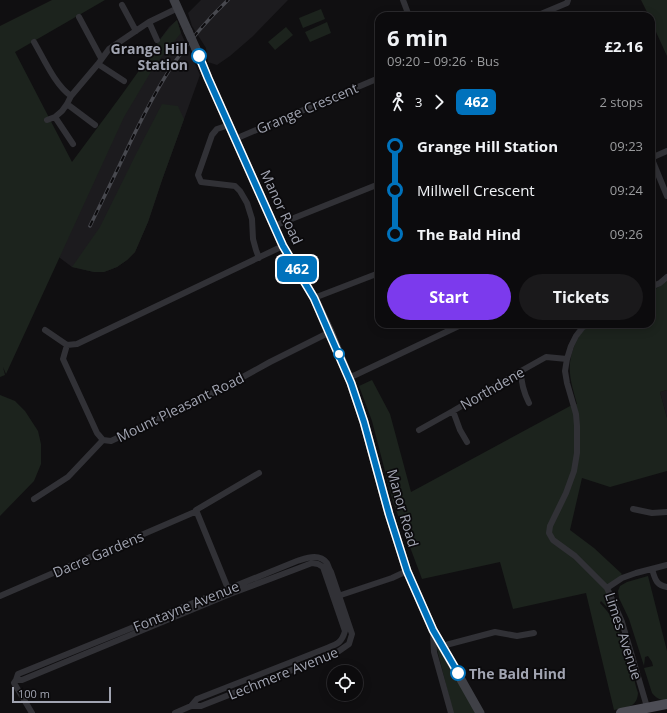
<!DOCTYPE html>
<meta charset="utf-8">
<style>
:root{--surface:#0c0b0d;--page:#1a191b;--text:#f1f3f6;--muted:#9a9b9d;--line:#2c2b2e;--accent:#7c3aed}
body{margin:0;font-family:"Open Sans",sans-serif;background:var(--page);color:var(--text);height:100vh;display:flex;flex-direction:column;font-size:15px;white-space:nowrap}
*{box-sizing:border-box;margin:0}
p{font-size:13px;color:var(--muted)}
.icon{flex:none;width:22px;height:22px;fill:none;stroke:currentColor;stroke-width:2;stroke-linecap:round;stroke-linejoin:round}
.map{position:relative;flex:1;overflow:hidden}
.details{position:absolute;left:375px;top:12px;width:280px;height:316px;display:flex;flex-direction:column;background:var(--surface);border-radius:12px;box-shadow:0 2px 10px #0003,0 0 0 1px var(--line)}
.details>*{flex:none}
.badge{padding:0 8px;border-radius:6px;font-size:14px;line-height:26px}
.controls{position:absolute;left:327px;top:665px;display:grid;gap:8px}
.controls a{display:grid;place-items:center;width:36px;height:36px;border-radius:50%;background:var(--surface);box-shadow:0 2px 10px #0003,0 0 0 1px var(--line);font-size:20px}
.scale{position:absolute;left:12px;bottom:10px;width:99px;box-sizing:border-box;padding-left:4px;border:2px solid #a1a4b1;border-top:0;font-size:11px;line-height:14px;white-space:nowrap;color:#a1a4b1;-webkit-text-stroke:3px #0b0a0c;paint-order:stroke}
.map>.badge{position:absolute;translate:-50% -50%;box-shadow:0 0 0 2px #fff}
.legs{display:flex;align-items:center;gap:6px;height:44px;padding:0 12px;font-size:13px}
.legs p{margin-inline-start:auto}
.headline{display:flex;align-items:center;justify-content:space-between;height:68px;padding:0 12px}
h1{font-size:22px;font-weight:700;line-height:30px}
.button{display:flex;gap:8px;margin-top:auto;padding:8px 12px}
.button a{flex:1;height:46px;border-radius:24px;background:var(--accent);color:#fff;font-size:16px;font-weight:700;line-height:46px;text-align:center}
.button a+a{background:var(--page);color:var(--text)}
ul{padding:0 12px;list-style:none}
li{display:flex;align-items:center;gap:14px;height:44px;font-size:15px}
li i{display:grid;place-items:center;width:6px;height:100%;margin:0 5px;background:currentColor}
li i::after{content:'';width:10px;height:10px;margin:-5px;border:3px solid;border-radius:50%;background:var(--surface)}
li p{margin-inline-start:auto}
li:first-child i{background:linear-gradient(#0000 50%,currentColor 0)}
li:last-child i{background:linear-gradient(currentColor 50%,#0000 0)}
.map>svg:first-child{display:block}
.built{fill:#1c1b1e}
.green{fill:#1c231d}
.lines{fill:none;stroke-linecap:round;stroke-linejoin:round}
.minor{stroke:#313136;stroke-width:6}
.secondary{stroke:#3f4046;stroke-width:9}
.primary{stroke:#4d4d55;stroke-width:10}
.rail-casing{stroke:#48494f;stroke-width:3.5}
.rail{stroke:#0b0a0c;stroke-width:2;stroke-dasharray:6;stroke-linecap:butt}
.secondary-bridge{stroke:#3f4046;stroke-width:9}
.line-1-casing{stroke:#fff;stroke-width:9}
.line-1{stroke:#0072bc;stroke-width:6}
.stop-1-dot{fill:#fff;stroke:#0072bc;stroke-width:2}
.labels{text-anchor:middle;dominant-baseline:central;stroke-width:3.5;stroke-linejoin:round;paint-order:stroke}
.stop-label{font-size:14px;font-weight:bold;fill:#a1a4b1;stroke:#0b0a0c;text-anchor:end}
.street-label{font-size:14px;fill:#a1a4b1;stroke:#0b0a0c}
</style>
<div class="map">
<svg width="667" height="713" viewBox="0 0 667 713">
<rect width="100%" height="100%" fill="#100f11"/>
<path class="built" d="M201 0H288L252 37 230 56 217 65 208 62 206 48 192 26 188 13Z
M177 20 181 33 200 75 162 180 148 222 135 252 127 260 117 267 104 272H94L72 267 60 258 47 243 139 71 161 38 169 27Z
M667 390V418L660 392Z"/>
<path class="green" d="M52 0H105L15 52 72 162C94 132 117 102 138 72 151 54 161 35 177 20L181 33 155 65 124 117 6 374 3 367 5 375 0 377V26Z
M641 0H667V56L651 21V16H649Z
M321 9 325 19 303 28 299 18Z
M327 22 331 33 310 42 305 32Z
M286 27 293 35 275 50 268 42Z
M162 104 178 106 184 119 162 180 148 222 135 252 127 260 117 267 104 272H94L72 267 100 227 135 156Z
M667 281V390L660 392 667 418V471L610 487 582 478 570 530 594 548 622 574 605 596 617 620 616 621C612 613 607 607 601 601L600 603C624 627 629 662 638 693 637 708 626 707 614 710L586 593 513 609 500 562 422 579 393 502 372 421 359 386 372 380 390 414 411 492 572 405 577 404C570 379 565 365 577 340 579 335 584 330 587 325L590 324H651V292Z
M0 395 15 401 25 411 38 431 41 444V464L34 481 0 516Z
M648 576 667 651V700C661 701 656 698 652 693L644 668 653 666 652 662 648 656 645 657 644 666 629 619 619 598 618 591 620 586 627 582Z
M435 641 476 713H453Z"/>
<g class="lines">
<path class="minor" d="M403 0 409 16
M122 5 136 31
M536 16 567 3 568 0
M79 17 101 58
M149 22 157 40
M34 42C44 59 55 85 71 96
M98 64 124 81
M67 104 95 125
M55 117 73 144
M47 120 55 117 62 111 67 104 71 96 98 64 109 49 149 22 178 8
M229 125 217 129 212 135 198 175 201 182 235 186 240 191 247 203 252 219 253 239 256 250 259 258
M235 139 379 78
M651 157 667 196
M651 158 667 151
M274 226 379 184
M651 287 660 283 667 277
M314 298 379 273
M589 324 583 327 576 336 571 346 567 359 565 371 567 383 576 414 577 426V453L574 471 566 493 550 526 549 533 553 540 575 556 607 588 622 622 647 707
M45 330 67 345 77 344 283 246
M67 345 63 359 97 433 103 440 111 441 223 388 270 362 330 332
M521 371C521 383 524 393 529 403
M349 378 463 324
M453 411 460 430 467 442
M419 430 453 411 521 371 546 357 567 359
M34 499 68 477 103 440
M633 509 652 513 667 512
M652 569C655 579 656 585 667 587
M607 588 622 578 636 573 667 565
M229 591 196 510 259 473
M0 596 197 511
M335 597 392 578 407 571
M433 633 434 652 451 713
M442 646 495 632 517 636 534 633
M16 680 18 674 297 561C307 558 319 553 327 563 328 565 329 569 331 572L352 634 349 644 339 651 330 655 201 706H191L175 713
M32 713 14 683 16 680H22L230 594 299 568 312 563 318 564 323 567 345 631C342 642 338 644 327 648L197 699 191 706"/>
<path class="secondary" d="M174 0 188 31
M196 49 208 78 274 226 283 246 314 298 330 332 351 383 364 422 389 514 407 571 433 630 480 713"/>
<path class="primary" d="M621 713 667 704"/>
<defs>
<path id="rail" d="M90 226C103 199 117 171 130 143 143 116 157 88 174 63 190 40 208 19 228 0"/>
</defs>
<use href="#rail" class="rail-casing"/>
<use href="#rail" class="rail"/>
<path class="secondary-bridge" d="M188 31 196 49"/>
</g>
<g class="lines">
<defs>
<path id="line-1" d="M199 56 208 78 283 246 314 298 334 344 351 383 364 422 389 514 407 571 433 630 458 673"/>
</defs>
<use href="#line-1" class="line-1-casing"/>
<use href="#line-1" class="line-1"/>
</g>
<g class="stop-1-dot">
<circle cx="199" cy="56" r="7"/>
<circle cx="339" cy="354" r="5"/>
<circle cx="458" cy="673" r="7"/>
</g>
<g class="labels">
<g class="stop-label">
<text x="188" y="48">Grange Hill<tspan x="188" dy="16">Station</tspan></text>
<text x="469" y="673" text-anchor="start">The Bald Hind</text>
</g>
<g class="street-label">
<text transform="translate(307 108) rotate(-23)">Grange Crescent</text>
<text transform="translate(282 207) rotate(65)">Manor Road</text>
<text transform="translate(492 388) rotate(-30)">Northdene</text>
<text transform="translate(180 407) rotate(-26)">Mount Pleasant Road</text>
<text transform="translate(403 508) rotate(74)">Manor Road</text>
<text transform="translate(98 554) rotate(-23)">Dacre Gardens</text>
<text transform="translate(186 606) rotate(-22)">Fontayne Avenue</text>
<text transform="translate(624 636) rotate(72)">Limes Avenue</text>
<text transform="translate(283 673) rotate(-22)">Lechmere Avenue</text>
</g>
</g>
</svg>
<div class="controls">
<a><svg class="icon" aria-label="locate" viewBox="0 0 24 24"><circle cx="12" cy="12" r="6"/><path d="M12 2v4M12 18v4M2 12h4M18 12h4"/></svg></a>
</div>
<div class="scale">100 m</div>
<b class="badge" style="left:297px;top:269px;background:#0072bc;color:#fff">462</b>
<section class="details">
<div class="headline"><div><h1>6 min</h1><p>09:20 – 09:26 · Bus</p></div><b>£2.16</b></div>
<div class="legs"><svg class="icon" aria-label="walk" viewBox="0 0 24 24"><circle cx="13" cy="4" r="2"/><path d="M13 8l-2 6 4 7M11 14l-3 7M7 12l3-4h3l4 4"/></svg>3<svg class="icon" aria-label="forward" viewBox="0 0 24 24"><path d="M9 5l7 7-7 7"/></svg><b class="badge" style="background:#0072bc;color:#fff">462</b><p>2 stops</p></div>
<ul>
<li><i style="color:#0072bc"></i><b>Grange Hill Station</b><p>09:23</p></li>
<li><i style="color:#0072bc"></i><span>Millwell Crescent</span><p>09:24</p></li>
<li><i style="color:#0072bc"></i><b>The Bald Hind</b><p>09:26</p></li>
</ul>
<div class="button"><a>Start</a><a>Tickets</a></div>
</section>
</div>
